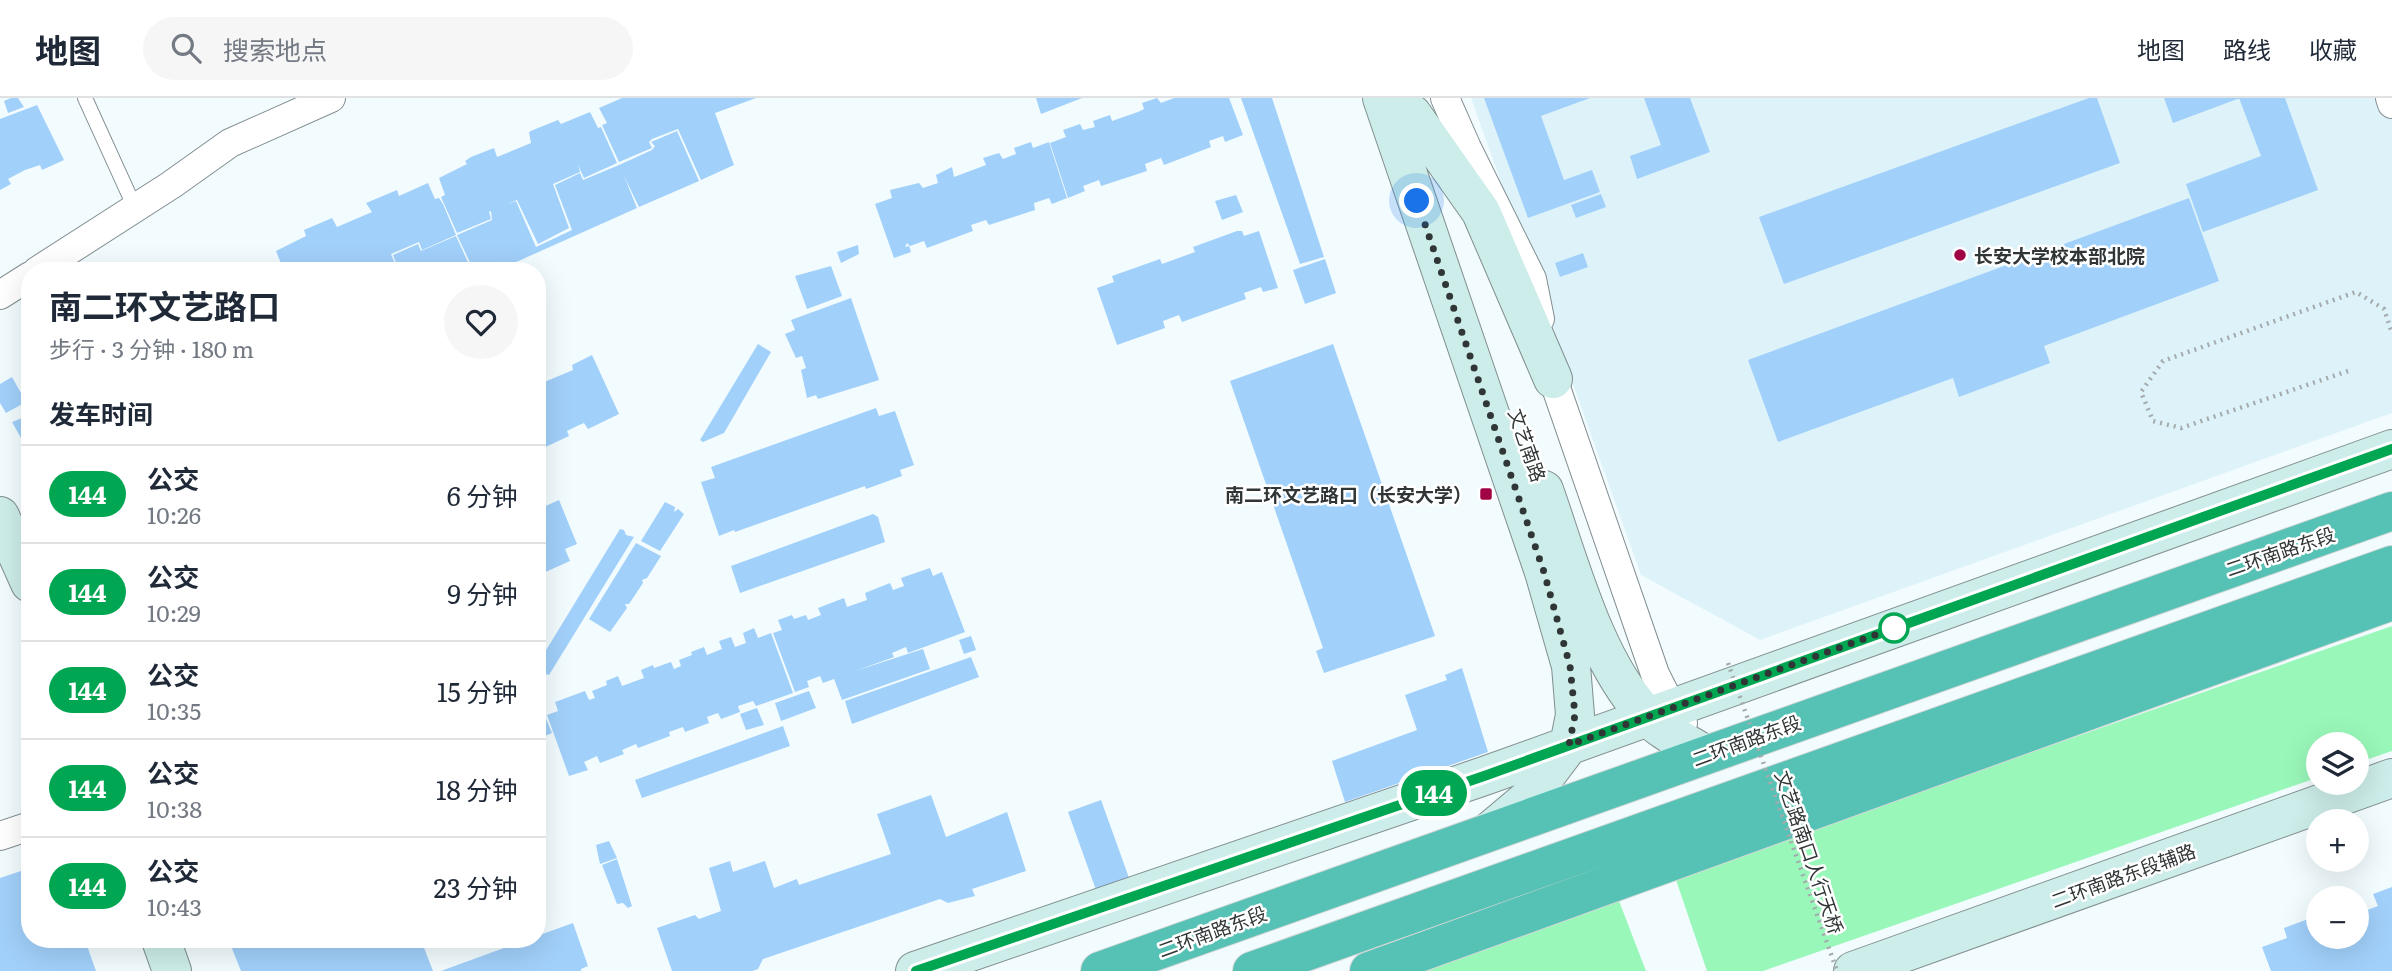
<!DOCTYPE html>
<html lang="zh">
<meta charset="utf-8">
<style>
:root{--surface:#fff;--page:#f6f6f7;--text:#1f2937;--muted:#747a83;--line:#e0e1e3}
body{margin:0;font-family:Literata,"Noto Sans SC",serif;background:var(--page);color:var(--text);height:100vh;display:flex;flex-direction:column;font-size:26px;white-space:nowrap}
*{box-sizing:border-box;margin:0}
p{font-size:23px;color:var(--muted)}
.icon{flex:none;width:38px;height:38px;fill:none;stroke:currentColor;stroke-width:2;stroke-linecap:round;stroke-linejoin:round}
.map{position:relative;flex:1;overflow:hidden}
.side{position:absolute;left:21px;top:164px;width:525px;height:686px;display:flex;flex-direction:column;background:var(--surface);border-radius:28px;box-shadow:0 7px 28px #0002}
.side>*{flex:none}
.badge{padding:0 14px;border-radius:23px;font-size:24px;line-height:46px}
.fabs{position:absolute;left:2306px;top:634px;display:grid;gap:14px}
.fabs a{display:grid;place-items:center;width:63px;height:63px;border-radius:50%;background:var(--surface);box-shadow:0 7px 28px #0002;font-size:35px}
.you{position:absolute;width:35px;height:35px;margin:-18px;border:5px solid #fff;border-radius:50%;background:#1a73e8;box-shadow:0 0 0 10px #1a73e833}
.map>.badge{position:absolute;translate:-50% -50%;box-shadow:0 0 0 4px #fff}
h2{padding:0 28px;font-size:26px;line-height:63px}
.round{display:grid;place-items:center;flex:none;width:74px;height:74px;border-radius:37px;background:var(--page)}
.head{display:flex;align-items:center;justify-content:space-between;height:119px;padding:0 28px}
h1{font-size:33px;font-weight:700;line-height:52px}
ul{padding:0;list-style:none}
li{display:flex;align-items:center;gap:21px;height:98px;padding:0 28px;border-top:2px solid var(--line)}
li div{flex:1}
li b{display:block;font-size:26px}
li em{font-style:normal}
li .badge{min-width:77px;font-weight:700;text-align:center}
header{display:flex;align-items:center;gap:42px;box-sizing:border-box;height:98px;padding:0 35px;background:var(--surface);border-bottom:2px solid var(--line)}
header strong{font-size:33px}
nav{display:flex;gap:38px;margin-inline-start:auto;font-size:24px}
.search{width:490px;height:63px;background:var(--page);display:flex;align-items:center;gap:18px;box-sizing:border-box;padding:0 24px;border-radius:38px;color:var(--muted);font-size:26px}
.map>svg:first-child{display:block}
.built{fill:#def3f9}
.green{fill:#99f7b9}
.building{fill:#a1d0fa}
.lines{fill:none;stroke-linecap:round;stroke-linejoin:round}
.lane-casing{stroke:#828e91;stroke-width:16}
.street-casing{stroke:#828e91;stroke-width:30}
.secondary-casing{stroke:#828e91;stroke-width:40}
.highway-casing{stroke:#d6d7d7;stroke-width:40}
.path{stroke:#a3abad;stroke-width:4.5;stroke-dasharray:2 5;stroke-linecap:butt}
.lane{stroke:#fff;stroke-width:14}
.street{stroke:#fff;stroke-width:28}
.secondary{stroke:#ccede9;stroke-width:38}
.highway{stroke:#56c2b5;stroke-width:38}
.path-bridge{stroke:#a3abad;stroke-width:4.5;stroke-dasharray:2 5;stroke-linecap:butt}
.line-casing{stroke:#fff;stroke-width:16}
.line{stroke:#00a651;stroke-width:10}
.walk{stroke:#303536;stroke-width:7;stroke-dasharray:0 12.6}
.poi-dot{fill:#a00445;stroke:#fff;stroke-width:2.5}
.stop-dot{fill:#fff;stroke:#00a651;stroke-width:3.5}
.labels{text-anchor:middle;dominant-baseline:central;stroke-width:5;stroke-linejoin:round;paint-order:stroke}
.poi-label{font-size:19px;font-weight:bold;fill:#303536;stroke:#fff;text-anchor:start}
.street-label{font-size:19px;fill:#303536;stroke:#fff}
</style>
<header>
<strong>地图</strong>
<div class="search"><svg class="icon" aria-label="search" viewBox="0 0 24 24"><circle cx="10" cy="10" r="6"/><path d="M15 15l6 6"/></svg>搜索地点</div>
<nav><a>地图</a><a>路线</a><a>收藏</a></nav>
</header>
<div class="map">
<svg width="2392" height="873" viewBox="0 0 2392 873">
<rect width="100%" height="100%" fill="#f2fcff"/>
<path class="built" d="M1471 0H2392V315L1760 542 1641 477Z"/>
<path class="green" d="M2392 528V653L2357 665V646H2319V679L1763 873H1707L1675 779Z
M1619 803 1646 873H1418Z"/>
<path class="building" d="M11 0H18L24 9 8 15 4 3Z
M622 0H756L715 15 734 67 701 82 678 31 652 41 649 44 652 50 619 64 602 27 607 25 599 10Z
M1036 0H1082L1041 16Z
M1157 0 1161 5 1174 0H1229L1243 37 1225 44 1223 38 1209 43 1211 49 1164 67 1161 60 1145 66 1147 73 1101 88 1099 82 1083 88 1085 93 1068 100 1050 45 1066 39 1063 32 1080 26 1083 32 1095 29 1093 23 1110 17 1112 23 1138 14 1144 11 1142 5Z
M1241 0H1272L1324 159 1300 166Z
M1484 0H1590L1541 18 1564 82 1592 72 1600 94 1528 120Z
M1644 0H1690L1710 54 1637 81 1630 58 1661 47Z
M2089 0H2097L2120 65 1784 186 1759 119Z
M2164 0H2240L2173 25Z
M2239 0H2285L2318 92 2203 134 2186 86 2261 58Z
M37 7 64 62 42 72 40 67 25 72 8 81 11 86 0 92V21Z
M590 14 598 30 601 29 617 65 584 80 578 67 580 74 553 86 569 130 538 146 517 102 507 106 516 103 536 149 572 132 555 87 580 75 583 82 619 67 652 52 655 48 651 44 677 33 699 83 639 109 624 78 637 110 496 173H474L457 137 492 122 491 113 489 114 491 121 457 135 441 99 445 97 439 80 467 66 465 63 471 59 494 50 497 59 531 45 529 34 533 32 558 22 561 26Z
M1031 44 1033 50 1049 44 1067 100 1052 106 1049 100 1034 105 1035 112 989 127 986 122 971 127 973 133 927 150 924 143 910 148 907 145 905 149 909 148 911 154 894 160 875 106 892 100 890 92 919 85 923 90 938 85 936 77 952 69 954 79 986 67 983 60 999 55 1003 61 1016 56 1014 50Z
M428 85 435 101 439 100 443 106 456 137 422 152 419 144 391 156 398 173H284L276 153 306 138 304 132 332 120 337 129 372 114 366 105 397 92 399 98Z
M1601 96 1606 109 1576 120 1571 107Z
M1236 97 1243 114 1222 122 1215 103Z
M2189 100 2219 183 2044 248 2050 265 1959 299 1953 280 1778 344 1748 262Z
M1237 133H1242L1244 138 1259 133 1278 190 1263 194 1261 189 1244 195 1246 201 1182 224 1179 217 1163 223 1165 230 1117 247 1097 190 1114 184 1112 178 1160 161 1162 166 1195 154 1193 149Z
M456 138 472 173H399L393 157 418 146 421 153Z
M858 147 859 156 841 165 837 154Z
M1583 155 1588 169 1560 179 1555 165Z
M1325 161 1336 195 1305 206 1293 172Z
M831 168 842 198 807 211 795 178Z
M851 200 879 282 818 301 816 297 807 300 801 272 806 270 802 258 796 260 785 236 795 232 791 222Z
M758 246 771 254 724 335 703 344 700 342Z
M1333 246 1435 538 1324 575 1316 553 1323 550 1230 283Z
M592 257 619 316 588 331 584 325 577 328 567 333 569 338 537 353V282L540 281 542 285 573 272 572 267Z
M12 279 26 304 6 315 0 305V286Z
M876 310 879 318 895 313 914 367 900 372 902 378 866 391 865 388 735 434 734 432 719 438 701 384 715 380 711 369Z
M27 318 30 325V336L21 340 12 324Z
M559 402 577 446 565 451 570 463 541 476 537 471V418L541 415 539 411Z
M665 404 675 409 674 414 678 411 684 416 660 453 641 443Z
M873 416 878 419 885 444 740 495 731 468Z
M620 431 624 432 626 437 634 439 549 577 542 575 537 567Z
M636 445 661 458 647 480 642 482 643 485 629 506H625L627 510 610 534 589 521Z
M930 470 933 478 942 474 965 534 908 555 906 549 892 555 894 559 855 573 923 551 930 571 842 602 834 581 823 585 820 578 807 583 809 589 795 594 773 535 782 532 778 522 792 517 794 521 806 517 808 522 821 517 818 510 844 500 847 509 867 502 865 495 890 485 893 492 904 488 901 480Z
M754 530 758 540 771 535 793 595 756 608 753 603 738 608 740 614 721 621 718 615 707 619 709 625 685 634 683 629 669 634 670 638 638 650 636 646 622 652 624 656 600 665 597 658 584 664 588 672 569 678 547 617 558 613 555 604 585 593 589 602 595 600 592 593 607 587 606 583 618 578 622 588 644 580 641 572 653 567 654 570 671 564 674 571 681 568 679 562 692 557 691 554 704 549 707 557 722 551 719 543 731 539 735 549 746 545 743 535Z
M971 538 976 552 964 556 959 542Z
M971 559 979 579 852 626 845 603Z
M1462 570 1488 654 1345 704 1332 663 1417 632 1405 597 1447 582 1445 577Z
M809 593 816 610 781 623 775 605Z
M757 610 764 627 746 632 740 616Z
M545 618 552 635 537 641V621Z
M783 628 790 648 642 700 635 682Z
M537 658 544 676 537 678Z
M931 697 946 739 1007 714 1026 773 972 791 975 798 948 805 940 801 763 861 758 871 752 873H672L657 830 695 817 699 821 721 813 709 770 730 763 733 774 765 763 774 790 797 781 799 787 805 785 891 756 877 716Z
M1101 702 1133 791 1100 803 1068 714Z
M609 743 617 760 600 766 596 747Z
M617 761 632 808 628 810 623 805 617 806 602 767Z
M30 770V842H85L96 873H0V780Z
M2392 789V873H2271L2262 849 2287 840 2284 830 2319 817V838H2357V816L2378 808 2373 796Z
M573 825 588 868 581 871V873H441L526 842H537V838Z
M237 842H401L405 845 412 842H421L433 873H241L231 848Z"/>
<g class="lines">
<defs>
<path id="lane" d="M85 0 135 110"/>
<path id="street" d="M1445 0 1467 50 1532 181 1540 221
M2390 0 2392 6
M37 173 171 87 230 45 331 0
M0 197 30 178
M1549 264 1553 281 1655 576 1672 610 1683 625
M0 738 30 728"/>
<path id="secondary" d="M1382 0 1544 474 1571 568 1575 617 1569 647 1528 701 1490 733
M1412 16 1481 114 1553 281
M1544 392C1569 462 1594 562 1646 617 1659 632 1687 645 1704 656
M0 418 30 485
M161 842 172 873
M915 873 1487 677 2392 351
M1853 873 2392 680"/>
<path id="highway" d="M1100 873 2392 413
M1252 873 2392 467
M1369 873 2392 503"/>
</defs>
<use href="#lane" class="lane-casing"/>
<use href="#street" class="street-casing"/>
<use href="#secondary" class="secondary-casing"/>
<use href="#highway" class="highway-casing"/>
<path class="path" d="M2348 273 2181 330 2153 323 2141 294 2163 263 2356 194 2384 211 2392 235"/>
<use href="#lane" class="lane"/>
<use href="#street" class="street"/>
<use href="#secondary" class="secondary"/>
<use href="#highway" class="highway"/>
<path class="path-bridge" d="M1728 565 1837 873"/>
</g>
<g class="lines">
<defs>
<path id="line" d="M916 873 1487 677 2392 351"/>
</defs>
<use href="#line" class="line-casing"/>
<use href="#line" class="line"/>
<path class="walk" d="M1417 103 1544 474 1570 568 1575 617 1569 647 1894 530"/>
</g>
<g class="poi-dot">
<circle cx="1960" cy="157" r="7"/>
<rect x="1479" y="389" width="14" height="14" rx="3.5"/>
</g>
<circle class="stop-dot" cx="1894" cy="530" r="14"/>
<g class="labels">
<g class="poi-label">
<text x="1974" y="157">长安大学校本部北院</text>
<text x="1472" y="396" text-anchor="end">南二环文艺路口（长安大学）</text>
</g>
<g class="street-label">
<text transform="translate(1528 347) rotate(71)">文艺南路</text>
<text transform="translate(2280 453) rotate(-19)">二环南路东段</text>
<text transform="translate(1746 642) rotate(-20)">二环南路东段</text>
<text transform="translate(1810 754) rotate(71)">文艺路南口人行天桥</text>
<text transform="translate(2123 777) rotate(-20)">二环南路东段辅路</text>
<text transform="translate(1212 833) rotate(-20)">二环南路东段</text>
</g>
</g>
</svg>
<div class="fabs">
<a><svg class="icon" aria-label="layers" viewBox="0 0 24 24"><path d="M12 4l9 5-9 5-9-5zM3 14l9 5 9-5"/></svg></a>
<a>+</a>
<a>−</a>
</div>
<div class="you" style="left:1417px;top:103px"></div>
<b class="badge" style="left:1434px;top:695px;background:#00a651;color:#fff">144</b>
<section class="side">
<div class="head"><div><h1>南二环文艺路口</h1><p>步行 · 3 分钟 · 180 m</p></div><a class="round"><svg class="icon" aria-label="heart" viewBox="0 0 24 24"><path d="M12 20l-8-8c-3-5 5-10 8-4 3-6 11-1 8 4z"/></svg></a></div>
<h2>发车时间</h2>
<ul>
<li><span class="badge" style="background:#00a651;color:#fff">144</span><div><b>公交</b><p>10:26</p></div><em>6 分钟</em></li>
<li><span class="badge" style="background:#00a651;color:#fff">144</span><div><b>公交</b><p>10:29</p></div><em>9 分钟</em></li>
<li><span class="badge" style="background:#00a651;color:#fff">144</span><div><b>公交</b><p>10:35</p></div><em>15 分钟</em></li>
<li><span class="badge" style="background:#00a651;color:#fff">144</span><div><b>公交</b><p>10:38</p></div><em>18 分钟</em></li>
<li><span class="badge" style="background:#00a651;color:#fff">144</span><div><b>公交</b><p>10:43</p></div><em>23 分钟</em></li>
</ul>
</section>
</div>
